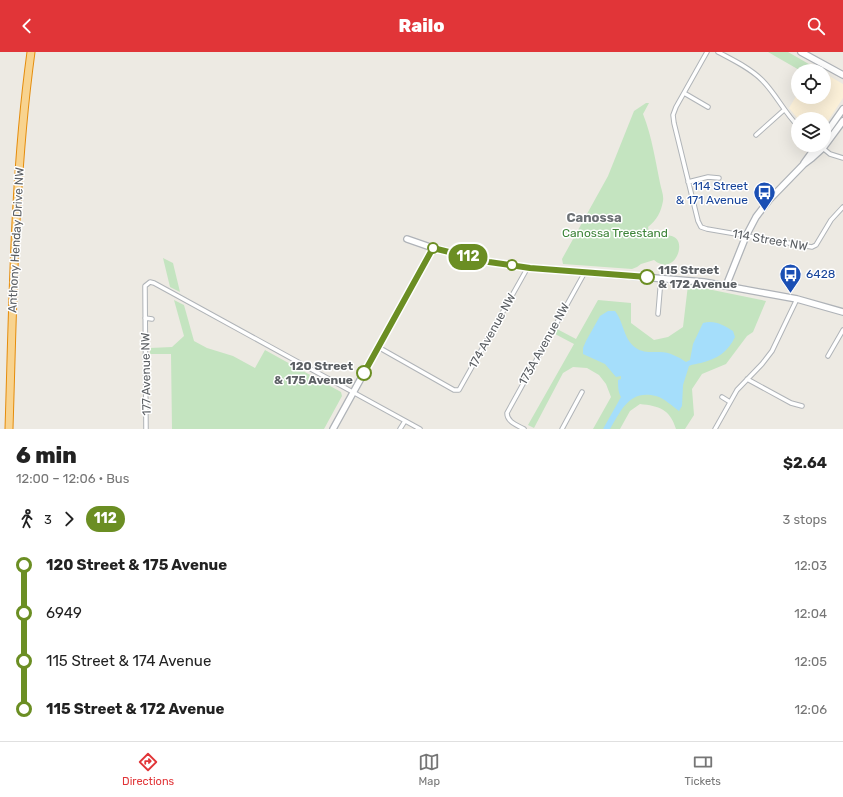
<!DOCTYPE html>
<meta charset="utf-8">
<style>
:root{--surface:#fff;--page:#f6f6f6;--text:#222;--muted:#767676;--line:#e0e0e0;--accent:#e13538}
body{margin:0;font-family:Rubik,sans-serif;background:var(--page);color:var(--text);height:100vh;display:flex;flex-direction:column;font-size:15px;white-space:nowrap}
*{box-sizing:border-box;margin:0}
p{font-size:13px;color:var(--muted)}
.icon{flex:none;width:22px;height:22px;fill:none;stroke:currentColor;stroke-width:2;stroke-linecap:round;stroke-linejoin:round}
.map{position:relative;height:377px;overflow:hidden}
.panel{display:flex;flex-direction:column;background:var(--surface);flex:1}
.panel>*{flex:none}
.badge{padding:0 8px;border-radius:13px;font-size:14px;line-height:26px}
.buttons{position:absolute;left:791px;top:12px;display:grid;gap:8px}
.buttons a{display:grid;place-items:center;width:40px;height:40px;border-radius:50%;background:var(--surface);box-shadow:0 4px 16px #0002;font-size:20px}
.map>.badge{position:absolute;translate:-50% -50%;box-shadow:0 0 0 2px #fff}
.legs{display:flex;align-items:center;gap:6px;height:44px;padding:0 16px;font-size:13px}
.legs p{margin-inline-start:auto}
.overview{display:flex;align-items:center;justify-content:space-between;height:68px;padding:0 16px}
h1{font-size:22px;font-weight:800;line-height:30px}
ul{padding:0 16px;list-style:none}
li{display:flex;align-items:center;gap:14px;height:48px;font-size:15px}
li i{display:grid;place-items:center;width:6px;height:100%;margin:0 5px;background:currentColor}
li i::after{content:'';width:10px;height:10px;margin:-5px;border:3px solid;border-radius:50%;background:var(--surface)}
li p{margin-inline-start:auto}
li:first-child i{background:linear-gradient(#0000 50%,currentColor 0)}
li:last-child i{background:linear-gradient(currentColor 50%,#0000 0)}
header{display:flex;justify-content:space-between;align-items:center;height:52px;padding:0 16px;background:var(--accent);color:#fff;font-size:18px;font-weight:800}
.tabs{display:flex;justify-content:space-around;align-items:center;height:56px;border-top:1px solid var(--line);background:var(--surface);font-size:11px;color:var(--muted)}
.tabs a{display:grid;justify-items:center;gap:2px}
.tabs .on{color:var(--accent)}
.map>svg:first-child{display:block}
.commercial{fill:#fcf1d9}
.green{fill:#c4e4c0}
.water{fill:#a5defb}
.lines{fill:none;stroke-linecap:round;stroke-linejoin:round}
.street-casing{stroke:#b0b4b8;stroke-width:5.5}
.secondary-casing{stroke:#afb3b8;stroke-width:8}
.highway-casing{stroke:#e58c0b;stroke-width:9}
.street{stroke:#fff;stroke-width:3.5}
.secondary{stroke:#fff;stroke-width:5.5}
.highway{stroke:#f8d38f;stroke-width:7}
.line-1-casing{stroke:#fff;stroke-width:9}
.line-1{stroke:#6b8e23;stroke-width:6}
.stop-1-dot{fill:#fff;stroke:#6b8e23;stroke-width:2}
.labels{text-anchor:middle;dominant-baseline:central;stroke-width:3;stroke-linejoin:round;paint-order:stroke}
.transit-label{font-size:12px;fill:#164399;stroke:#fff;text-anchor:end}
.park-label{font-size:12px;fill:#3d8439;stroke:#fff}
.street-label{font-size:12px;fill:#5b5f63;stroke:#fff}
.stop-label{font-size:12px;font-weight:bold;fill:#5b5f63;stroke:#fff;text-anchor:start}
.neighbourhood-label{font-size:13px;font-weight:bold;fill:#6c7175;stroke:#fff}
</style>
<header><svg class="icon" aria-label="back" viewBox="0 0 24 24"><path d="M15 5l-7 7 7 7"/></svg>Railo<svg class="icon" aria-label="search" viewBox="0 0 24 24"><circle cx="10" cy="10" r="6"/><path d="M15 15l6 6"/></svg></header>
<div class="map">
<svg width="843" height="377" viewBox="0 0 843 377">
<rect width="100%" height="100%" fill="#edeae3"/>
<path class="commercial" d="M824 21 843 32V46L824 75V67H798L789 56 798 41V45H824Z"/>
<path class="green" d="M768 0H788L814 15 811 19H801Z
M646 51H649L643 62C652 85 655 107 660 131 661 137 664 143 663 149 661 160 657 168 648 175L649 180 655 185C660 184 669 182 674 185 687 191 674 225 654 208L641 212 637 215 632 217 563 212 562 207 608 124 634 59Z
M163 206 173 211 180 240 170 235Z
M688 233 766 249 753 280 747 284 726 312 702 322 692 337 694 363 685 377H676C670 357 659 354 640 352L630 359 620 377H593L611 345 606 332 599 323 587 316 573 315 563 321 534 376 528 373 574 292 555 282 557 277 576 287 598 248 631 251V271L654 288 668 285 683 275Z
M174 248 184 253 194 289 207 296 233 304 255 316 265 298 341 340 342 344 324 377H172L171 302H150V296L172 295 184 284Z"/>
<path class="water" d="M608 259H615C624 270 623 287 636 296 643 301 652 300 660 300 669 300 679 305 686 310L690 308 693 292 703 271C715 268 723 273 733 279L735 285C728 300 717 307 701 311 697 312 693 312 689 314L683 333 682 354 679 359C672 354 664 346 656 344 629 337 621 359 610 377H603L621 345C618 340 618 334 618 328L621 327V324L616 325 605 312 583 302V296L586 289 600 264Z"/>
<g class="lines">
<defs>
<path id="street" d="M707 0 676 55 673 63 674 71 698 169 701 175 707 177 812 195 816 193 831 168 843 155
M718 0C733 8 750 16 762 28 776 42 784 60 798 74
M684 41 708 55
M756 83 784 58
M819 93 830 102 843 106
M688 130 708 125 719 126
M658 262 661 226
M145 266 152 267
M378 295 454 338H459L528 215
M828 304 843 278
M747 327 791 351 802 354
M722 345 730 350
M146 377 145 234 150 230 154 231 176 243 420 377
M400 377 405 369
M524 377C517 373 507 370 507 361L585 220
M562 377 582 340
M715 377 737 338 762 312 772 299 797 247"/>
<path id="secondary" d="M801 0 843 23
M824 84 843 57
M804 111 817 93
M407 187 433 196 489 210 530 216 704 230 797 247 843 260
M726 234 746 184 756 165 769 148 804 112 812 106 823 96 843 69
M333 377 433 196"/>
<path id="highway" d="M9 377C13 251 14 125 31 0"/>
</defs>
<use href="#street" class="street-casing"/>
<use href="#secondary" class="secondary-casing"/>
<use href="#highway" class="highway-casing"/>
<use href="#street" class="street"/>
<use href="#secondary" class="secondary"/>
<use href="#highway" class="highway"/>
</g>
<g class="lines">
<defs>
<path id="line-1" d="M364 321 433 196 489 210 530 216 647 225"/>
</defs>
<use href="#line-1" class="line-1-casing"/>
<use href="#line-1" class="line-1"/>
</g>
<defs>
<symbol id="bus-pin" viewBox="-11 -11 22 30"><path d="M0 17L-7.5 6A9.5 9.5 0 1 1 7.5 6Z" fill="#1a4fb4" stroke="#fff"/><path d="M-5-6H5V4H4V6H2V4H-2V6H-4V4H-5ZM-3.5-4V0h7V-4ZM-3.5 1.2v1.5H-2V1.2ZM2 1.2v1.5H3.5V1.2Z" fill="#fff"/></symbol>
</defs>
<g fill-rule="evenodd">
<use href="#bus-pin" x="752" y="128" width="25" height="34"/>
<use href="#bus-pin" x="778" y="210" width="25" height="34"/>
</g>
<g class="stop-1-dot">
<circle cx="433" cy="196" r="5"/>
<circle cx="512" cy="213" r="5"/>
<circle cx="647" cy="225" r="7"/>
<circle cx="364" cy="321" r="7"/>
</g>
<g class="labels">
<g class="transit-label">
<text x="748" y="134">114 Street<tspan x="748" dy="14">&amp; 171 Avenue</tspan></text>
<text x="806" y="222" text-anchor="start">6428</text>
</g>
<g class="park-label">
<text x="615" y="181">Canossa Treestand</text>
</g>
<g class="street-label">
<text transform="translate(16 188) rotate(-87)">Anthony Henday Drive NW</text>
<text transform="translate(770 188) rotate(10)">114 Street NW</text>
<text transform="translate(492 279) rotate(-61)">174 Avenue NW</text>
<text transform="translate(544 292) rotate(-61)">173A Avenue NW</text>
<text transform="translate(146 322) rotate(-91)">177 Avenue NW</text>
</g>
<g class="stop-label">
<text x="658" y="218">115 Street<tspan x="658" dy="14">&amp; 172 Avenue</tspan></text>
<text x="353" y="314" text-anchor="end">120 Street<tspan x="353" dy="14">&amp; 175 Avenue</tspan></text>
</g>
<g class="neighbourhood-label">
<text x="594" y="165">Canossa</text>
</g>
</g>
</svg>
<div class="buttons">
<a><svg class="icon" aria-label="locate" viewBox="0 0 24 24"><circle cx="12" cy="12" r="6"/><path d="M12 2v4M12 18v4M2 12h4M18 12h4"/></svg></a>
<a><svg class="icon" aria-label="layers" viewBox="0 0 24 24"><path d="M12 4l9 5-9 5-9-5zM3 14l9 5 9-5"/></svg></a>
</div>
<b class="badge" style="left:468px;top:205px;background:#6b8e23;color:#fff">112</b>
</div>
<section class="panel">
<div class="overview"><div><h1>6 min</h1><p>12:00 – 12:06 · Bus</p></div><b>$2.64</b></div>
<div class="legs"><svg class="icon" aria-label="walk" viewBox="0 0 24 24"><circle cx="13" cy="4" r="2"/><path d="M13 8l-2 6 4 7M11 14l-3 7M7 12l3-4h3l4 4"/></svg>3<svg class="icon" aria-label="forward" viewBox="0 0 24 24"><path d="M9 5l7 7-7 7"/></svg><b class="badge" style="background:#6b8e23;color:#fff">112</b><p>3 stops</p></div>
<ul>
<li><i style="color:#6b8e23"></i><b>120 Street &amp; 175 Avenue</b><p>12:03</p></li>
<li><i style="color:#6b8e23"></i><span>6949</span><p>12:04</p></li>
<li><i style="color:#6b8e23"></i><span>115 Street &amp; 174 Avenue</span><p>12:05</p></li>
<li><i style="color:#6b8e23"></i><b>115 Street &amp; 172 Avenue</b><p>12:06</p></li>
</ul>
</section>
<nav class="tabs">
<a class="on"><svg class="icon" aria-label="directions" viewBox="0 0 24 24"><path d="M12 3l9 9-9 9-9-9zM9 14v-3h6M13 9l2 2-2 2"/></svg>Directions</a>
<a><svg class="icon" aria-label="map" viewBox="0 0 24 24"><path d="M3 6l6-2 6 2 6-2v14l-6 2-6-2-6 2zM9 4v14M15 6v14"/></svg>Map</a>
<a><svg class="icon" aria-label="tickets" viewBox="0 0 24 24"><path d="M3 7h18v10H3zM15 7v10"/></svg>Tickets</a>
</nav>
